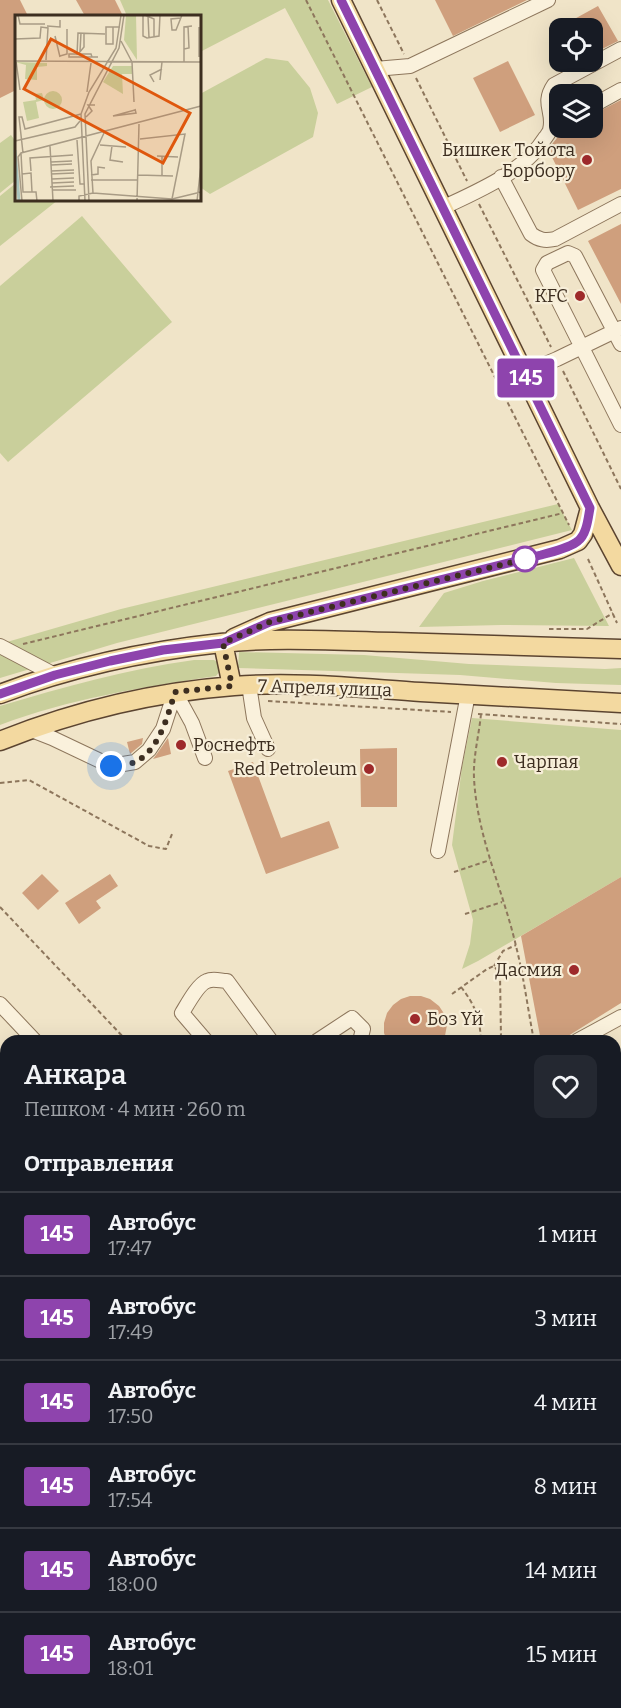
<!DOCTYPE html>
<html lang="ru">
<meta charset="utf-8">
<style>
:root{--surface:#171b24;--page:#242831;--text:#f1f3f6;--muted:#9ea1a6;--line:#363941}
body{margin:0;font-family:Bitter,serif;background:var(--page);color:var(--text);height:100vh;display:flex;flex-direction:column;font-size:22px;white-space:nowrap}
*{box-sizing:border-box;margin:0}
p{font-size:20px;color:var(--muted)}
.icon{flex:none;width:33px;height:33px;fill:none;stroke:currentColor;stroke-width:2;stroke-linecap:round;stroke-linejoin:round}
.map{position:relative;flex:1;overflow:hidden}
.panel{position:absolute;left:0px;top:1035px;width:621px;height:674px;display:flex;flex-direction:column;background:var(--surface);border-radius:18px 18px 0 0;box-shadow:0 6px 24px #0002}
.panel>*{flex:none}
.badge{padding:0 12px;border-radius:4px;font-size:21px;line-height:39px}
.buttons{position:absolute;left:549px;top:18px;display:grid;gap:12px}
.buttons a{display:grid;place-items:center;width:54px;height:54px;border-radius:12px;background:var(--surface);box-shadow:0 6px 24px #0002;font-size:30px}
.you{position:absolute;width:30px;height:30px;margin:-15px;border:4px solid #fff;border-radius:50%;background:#1a73e8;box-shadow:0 0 0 9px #1a73e833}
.map>.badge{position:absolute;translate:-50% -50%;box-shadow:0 0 0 3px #fff}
h2{padding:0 24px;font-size:22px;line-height:54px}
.round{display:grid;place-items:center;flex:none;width:63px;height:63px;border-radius:12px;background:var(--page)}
.overview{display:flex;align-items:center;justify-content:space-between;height:102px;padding:0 24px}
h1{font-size:28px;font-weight:600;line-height:45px}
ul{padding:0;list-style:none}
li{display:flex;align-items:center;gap:18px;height:84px;padding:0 24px;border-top:2px solid var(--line)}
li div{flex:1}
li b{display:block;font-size:22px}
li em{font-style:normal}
li .badge{min-width:66px;font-weight:700;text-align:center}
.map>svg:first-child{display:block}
.green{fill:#c9cf9b}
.building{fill:#cf9f7d}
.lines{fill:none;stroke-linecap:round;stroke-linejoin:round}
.minor-casing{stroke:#8d765c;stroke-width:16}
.major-casing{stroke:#5b4430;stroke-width:21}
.path{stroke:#8d765c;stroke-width:2;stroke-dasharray:4.5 3;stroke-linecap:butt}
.minor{stroke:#faf1dc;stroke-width:14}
.major{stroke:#f3d9a0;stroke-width:18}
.line-casing{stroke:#fff;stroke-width:14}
.line{stroke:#8e44ad;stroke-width:9}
.walk{stroke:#3d2e20;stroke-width:6;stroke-dasharray:0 10.8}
.poi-dot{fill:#9e2a2b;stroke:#f7eed8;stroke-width:2}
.stop-dot{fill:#fff;stroke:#8e44ad;stroke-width:3}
.labels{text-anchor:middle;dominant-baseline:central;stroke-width:4.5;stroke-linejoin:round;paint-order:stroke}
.poi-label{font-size:18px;fill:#3d2e20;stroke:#f7eed8;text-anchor:end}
.street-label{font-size:18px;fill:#3d2e20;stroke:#f7eed8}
.inset-river{fill:none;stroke:#a9c4bc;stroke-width:3}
.inset-road{fill:none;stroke:#a89b85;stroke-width:1.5}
.view{fill:#df570d;fill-opacity:0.15;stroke:#df570d;stroke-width:3}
.inset-edge{fill:none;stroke:#3d2e20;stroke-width:3}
</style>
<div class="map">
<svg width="621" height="1708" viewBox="0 0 621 1708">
<rect width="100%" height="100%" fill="#f0e4c8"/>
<path class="green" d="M120 0H328L372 87 337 104 285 8 200 52V16H127Z
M266 58 288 61 310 88 318 113 313 137 210 194 200 187V94Z
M11 135 16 142V180L0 193V143Z
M16 183V200H58L0 246V196Z
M82 216 172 322 8 462 0 453V286Z
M558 504 572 530 117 643 0 678V644L121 609Z
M574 558 609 626 501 625 419 627 444 593 483 581Z
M239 652 364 655 469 664 605 669 621 668V685L556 683 460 675 238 668Z
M194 660H214L219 663 220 671 216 676C144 687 68 699 0 725V706C64 687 128 669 194 660Z
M472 718 621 730V877L478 961 462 969 470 944 473 920 452 845 462 767Z"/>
<path class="building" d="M0 0H20L28 16H16V90L0 98Z
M76 0H115L123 16H85Z
M435 0H527L453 36Z
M598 6 618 41 592 54V28H558Z
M508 61 535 115 500 132 473 78Z
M621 100V189L578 210 548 149 557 138 560 128H592V115Z
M621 224V304L588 241Z
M143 738 142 744 130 754 127 742Z
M168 738 171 754 153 759 156 755Z
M397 748V807H361L360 749Z
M253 762 281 838 329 821 339 848 266 874 228 771Z
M42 874 59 891 38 910 22 893Z
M110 874 118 886 96 901 101 908 79 924 65 903Z
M621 877V1003L560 1041H541L521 936Z
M410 996H421L430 999 439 1006 445 1015 447 1025 444 1041H387L384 1033V1023L387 1013 393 1005 401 999Z"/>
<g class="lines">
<defs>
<path id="minor" d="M375 69 410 66 548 0
M592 106 621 90
M501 177 531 234C539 240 545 241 555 239L621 204
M442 208C478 191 524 172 545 138 546 137 550 131 550 130 555 112 541 104 554 85L621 49
M621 344 575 256 568 253 547 263 543 270 621 425
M524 373 557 359 621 328
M0 646 55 675
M249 685 254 718 268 749
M175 692 192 723 205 758
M29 729 52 738 111 766 135 762 149 750 163 729 175 692
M438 851 468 694
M0 1004 35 1041
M206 1041 182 1013C187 1005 198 984 207 981 213 978 221 981 227 981L271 1041
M317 1041 352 1018 363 1029 360 1041
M577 1041 621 1017
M0 1415 6 1412
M615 1650 621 1656
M0 1692 6 1689
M81 1702 84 1708
M362 1702 365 1708"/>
<path id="major" d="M341 0 590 508 621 566
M234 638 270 622 560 549 578 541 583 534 590 508
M223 643 232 686
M0 694C71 667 146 651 221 643 278 637 336 641 394 642 469 645 545 647 621 649
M0 741C75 711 154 692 234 686 297 681 359 688 421 692 487 696 554 699 621 703"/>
</defs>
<use href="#minor" class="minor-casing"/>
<use href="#major" class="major-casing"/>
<path class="path" d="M306 0 569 525
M377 0 404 54
M416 78 467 181
M479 204 551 347
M563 371 621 489
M588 559 617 623
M549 629H587L613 613
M23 644 563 513
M268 701 451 712
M478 714 621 724
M481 714C479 735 473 757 474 778 477 837 503 890 516 946 524 978 528 1010 534 1041
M0 783 29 780 149 846 166 849 172 834
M454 872 490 860
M0 907 127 1041
M465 914 502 902
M494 966 503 951 516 945
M461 987C475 1005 480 1018 481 1041
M452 994 487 969 494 966 500 974 501 1038
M615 1543 621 1549
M615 1669 621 1675"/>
<use href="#minor" class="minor"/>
<use href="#major" class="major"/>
</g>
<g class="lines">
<defs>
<path id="line" d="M0 694 55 675 110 661 163 650 223 643 270 622 541 555C551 552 570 548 578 541 587 534 588 518 590 508L341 0"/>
</defs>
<use href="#line" class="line-casing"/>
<use href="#line" class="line"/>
<path class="walk" d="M111 766C119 765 129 765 135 762 159 751 168 715 175 692L232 686 223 643 270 622 525 559"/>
</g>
<g class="poi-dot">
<circle cx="587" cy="160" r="6"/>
<circle cx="580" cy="296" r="6"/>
<circle cx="181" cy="745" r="6"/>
<circle cx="502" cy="762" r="6"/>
<circle cx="369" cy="769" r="6"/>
<circle cx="574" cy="970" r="6"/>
<circle cx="415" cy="1019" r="6"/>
</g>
<circle class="stop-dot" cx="525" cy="559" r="12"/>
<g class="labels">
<g class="poi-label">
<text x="575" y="150">Бишкек Тойота<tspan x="575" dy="21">Борбору</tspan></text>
<text x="568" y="296">KFC</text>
<text x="193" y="745" text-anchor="start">Роснефть</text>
<text x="514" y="762" text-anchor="start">Чарпая</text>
<text x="357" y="769">Red Petroleum</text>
<text x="562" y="970">Дасмия</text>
<text x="427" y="1019" text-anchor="start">Боз Үй</text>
</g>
<g class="street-label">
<text transform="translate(325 688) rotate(2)">7 Апреля улица</text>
</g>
</g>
<g transform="translate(15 15)">
<rect width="186" height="186" fill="#f0e4c8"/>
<path d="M111 0H121L122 45 109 25ZM0 47 32 48V51L22 52V65L10 64 11 50ZM98 51H117V59H107L108 79 88 67ZM29 85a9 9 0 1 1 18 0a9 9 0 1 1-18 0ZM27 78 29 85 21 87 24 103 12 106 8 87 21 85 20 79Z" fill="#c9cf9b"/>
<path class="inset-river" d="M0 135 4 186"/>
<path class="inset-road" d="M3 0 5 9H30M128 0V21L132 23 144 21 145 0M130 0 139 4V23M133 1 134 23M166 3 156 4 157 15H161L167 0M32 11 45 12V5M98 12V29H91V12H105M40 21 45 42M0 24 25 23 26 12 33 13 31 45M106 26 117 47M169 34 174 33 173 11M65 36 66 18M64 38 69 32V19M62 40 63 18 90 19M45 41 52 39V14M77 42 76 39H54V42H83M184 42V12M0 46 186 47M1 46 5 75M117 47 119 87M169 47V12L177 11M145 65 147 47M139 67 135 60 147 54M72 77 76 48M120 94 121 98 98 101 120 95M71 102 77 96 73 90H80M125 124 170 119 157 184M62 125 65 169H69M0 126 60 112 65 106M85 130 111 132M35 131 38 186M97 131 95 145 108 147M6 138 8 177H21L22 186M8 138 4 102H7L10 114 66 99M142 141 163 142M36 147 57 146M36 150 57 149M16 156 15 143 58 140M36 156 59 155M7 159 16 158 17 177M36 159 59 158M76 160 83 159V152L90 153M123 160 158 161M147 161V142M37 164 59 163M76 165H123M37 168 59 167M35 172 59 171M37 175H61M78 178 76 146 89 118M7 186 3 142 6 138 186 91M64 186V181L78 178 157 184 186 177M70 186 66 99 74 77 101 33 106 0M74 186 70 99 104 33 109 0M122 186 124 109M182 186 186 150"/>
<path class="view" d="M36 24 175 98 148 148 9 74Z"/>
<rect width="186" height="186" class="inset-edge"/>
</g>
</svg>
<div class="buttons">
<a><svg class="icon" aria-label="locate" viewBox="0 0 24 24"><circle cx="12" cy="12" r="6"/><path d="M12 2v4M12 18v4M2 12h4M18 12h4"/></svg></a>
<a><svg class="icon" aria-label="layers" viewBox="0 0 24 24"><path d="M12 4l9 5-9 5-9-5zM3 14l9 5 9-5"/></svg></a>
</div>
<div class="you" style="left:111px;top:766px"></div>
<b class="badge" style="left:526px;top:378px;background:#8e44ad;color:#fff">145</b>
<section class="panel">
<div class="overview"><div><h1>Анкара</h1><p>Пешком · 4 мин · 260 m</p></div><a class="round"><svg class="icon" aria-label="heart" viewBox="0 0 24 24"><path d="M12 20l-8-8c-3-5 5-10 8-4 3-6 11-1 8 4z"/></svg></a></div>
<h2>Отправления</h2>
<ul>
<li><span class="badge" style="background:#8e44ad;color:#fff">145</span><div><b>Автобус</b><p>17:47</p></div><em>1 мин</em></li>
<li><span class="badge" style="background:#8e44ad;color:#fff">145</span><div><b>Автобус</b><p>17:49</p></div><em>3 мин</em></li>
<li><span class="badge" style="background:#8e44ad;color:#fff">145</span><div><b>Автобус</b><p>17:50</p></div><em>4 мин</em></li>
<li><span class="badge" style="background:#8e44ad;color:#fff">145</span><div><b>Автобус</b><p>17:54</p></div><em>8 мин</em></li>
<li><span class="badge" style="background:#8e44ad;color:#fff">145</span><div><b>Автобус</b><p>18:00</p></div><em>14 мин</em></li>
<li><span class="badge" style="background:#8e44ad;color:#fff">145</span><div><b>Автобус</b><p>18:01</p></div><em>15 мин</em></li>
</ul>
</section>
</div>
